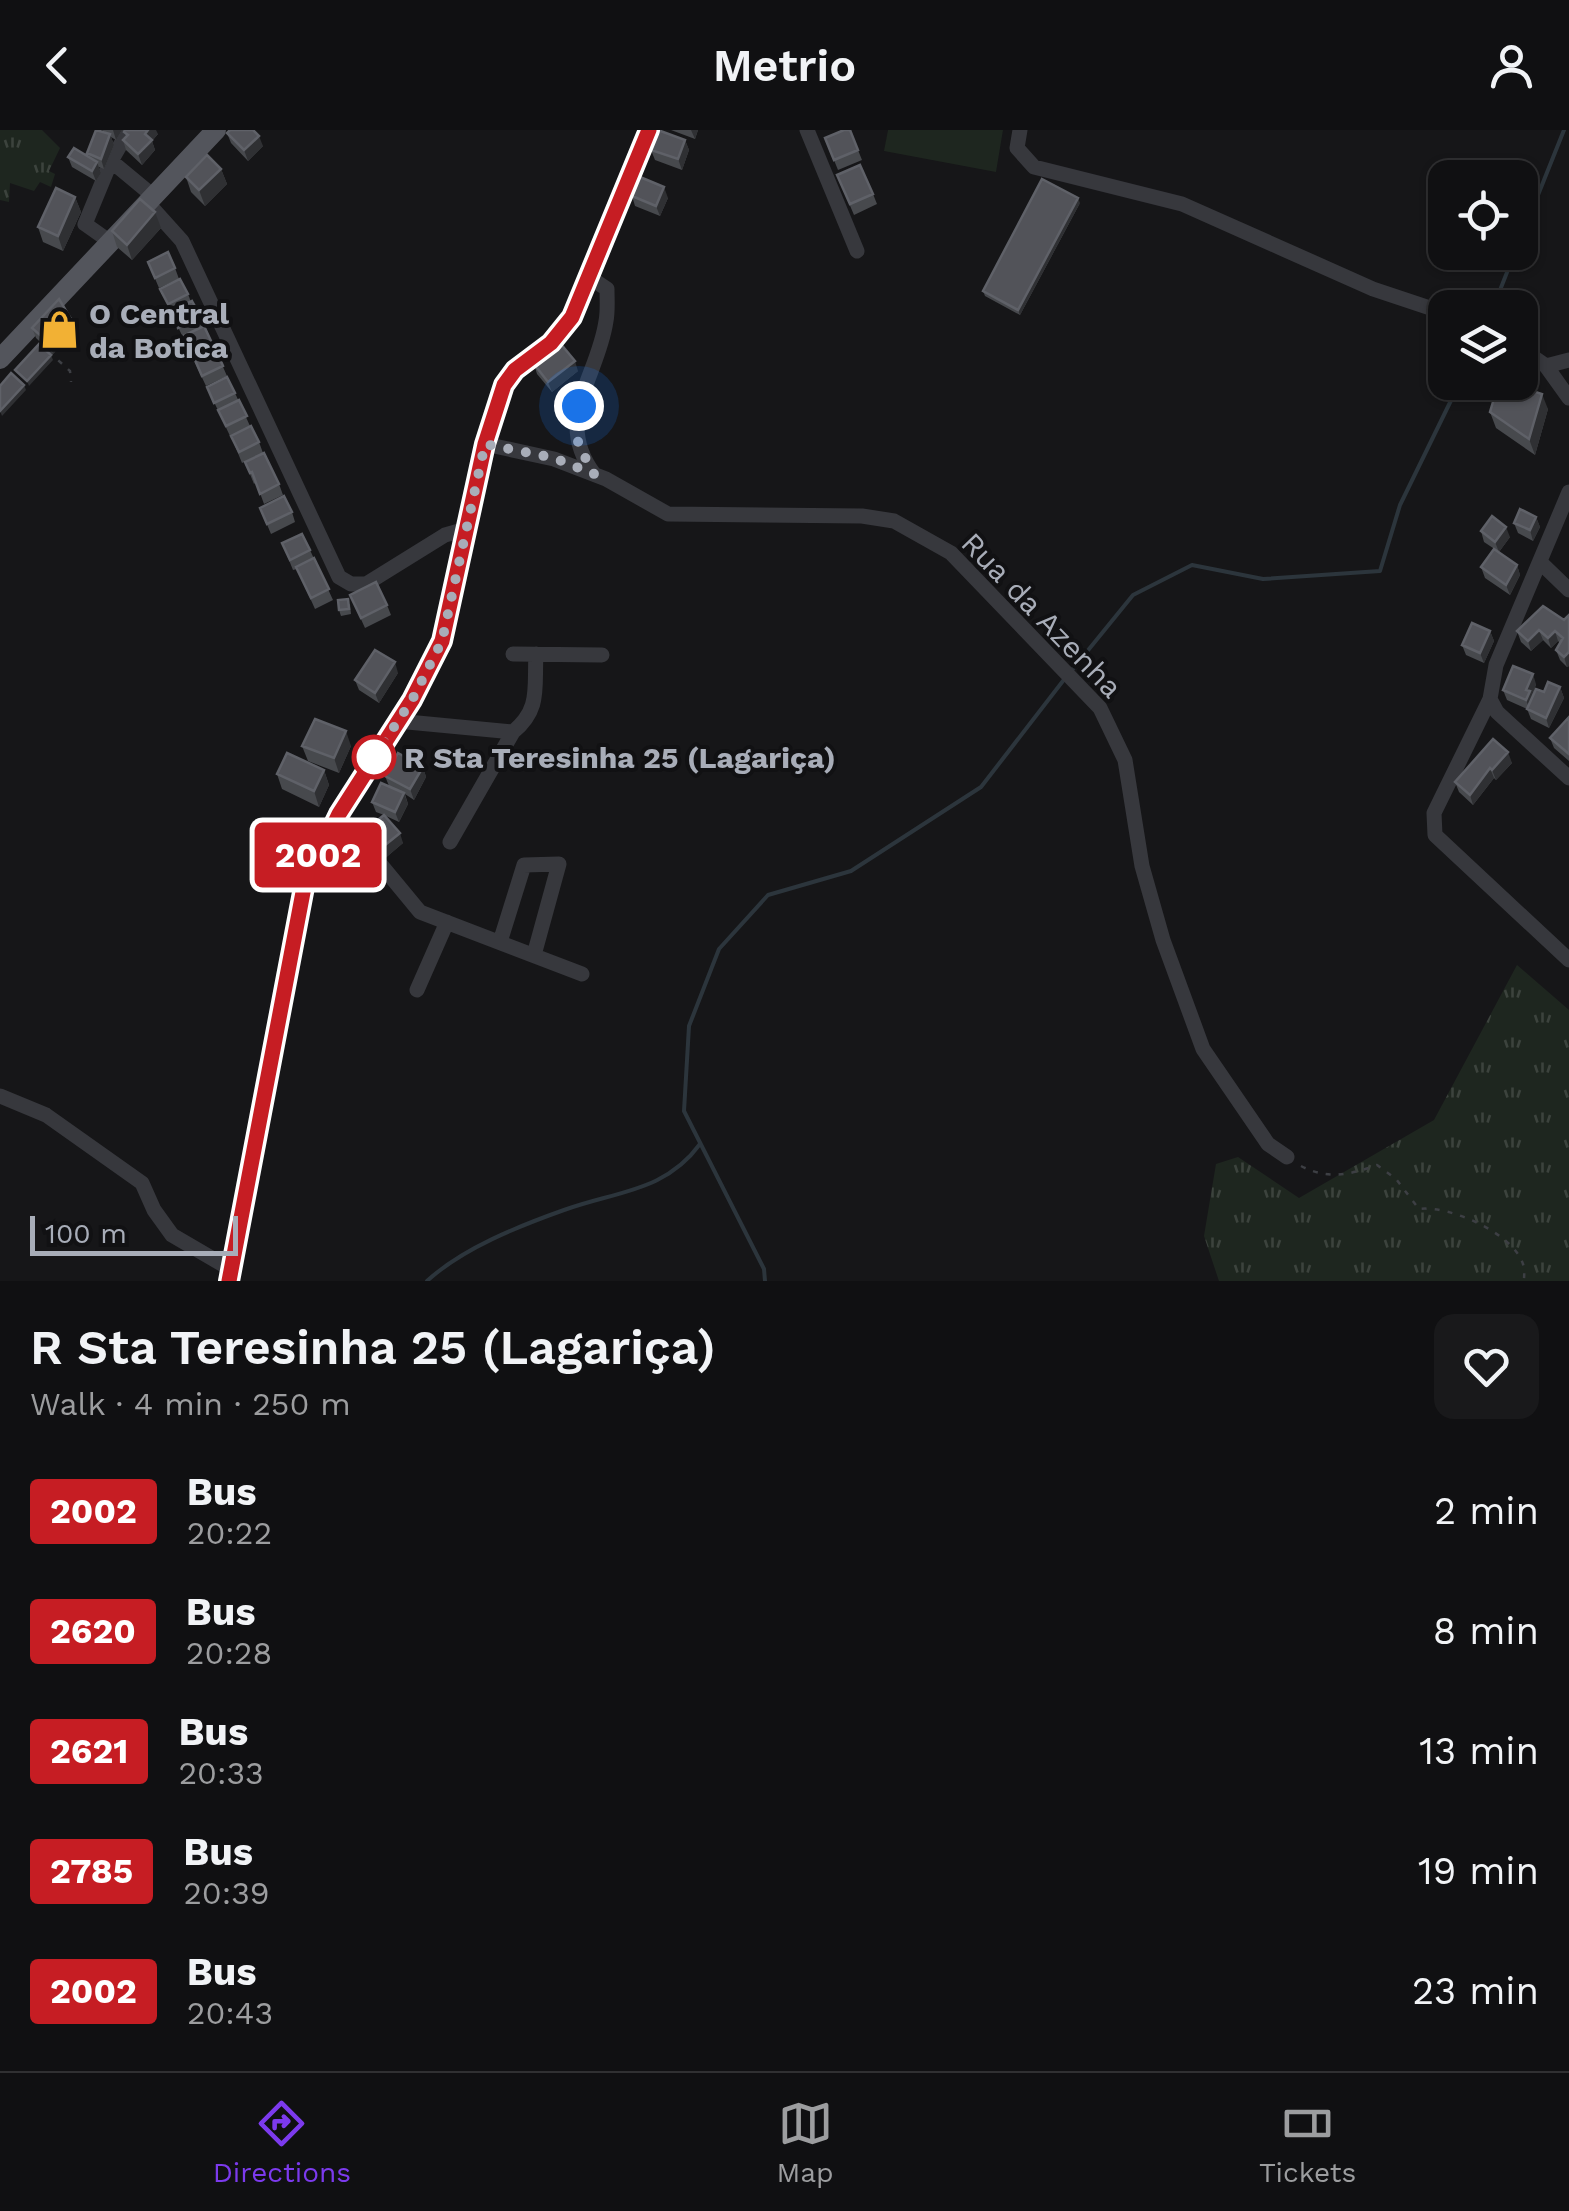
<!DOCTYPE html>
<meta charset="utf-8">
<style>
:root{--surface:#101012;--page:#19191b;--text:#f1f3f6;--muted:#9c9d9f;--line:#303032;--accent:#7c3aed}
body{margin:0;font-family:"Work Sans",sans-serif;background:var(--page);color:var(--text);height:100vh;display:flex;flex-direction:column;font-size:38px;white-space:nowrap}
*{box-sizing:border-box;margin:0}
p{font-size:32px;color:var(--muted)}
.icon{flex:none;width:55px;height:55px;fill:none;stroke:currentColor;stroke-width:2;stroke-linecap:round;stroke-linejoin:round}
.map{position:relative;height:1151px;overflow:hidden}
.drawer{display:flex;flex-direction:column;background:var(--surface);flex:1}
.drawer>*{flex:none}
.badge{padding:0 20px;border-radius:8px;font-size:35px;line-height:65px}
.controls{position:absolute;left:1428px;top:30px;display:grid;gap:20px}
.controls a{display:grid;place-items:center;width:110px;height:110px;border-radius:20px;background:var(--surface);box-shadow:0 2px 8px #0004,0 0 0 2px var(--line);font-size:50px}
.scale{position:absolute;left:30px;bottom:25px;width:208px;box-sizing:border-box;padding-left:10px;border:5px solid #a8adb8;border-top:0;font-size:28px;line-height:35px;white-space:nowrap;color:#a8adb8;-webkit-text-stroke:8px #111113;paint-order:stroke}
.you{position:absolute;width:50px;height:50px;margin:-25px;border:8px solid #fff;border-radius:50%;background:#1a73e8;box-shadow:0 0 0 15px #1a73e833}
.map>.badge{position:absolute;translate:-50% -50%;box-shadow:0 0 0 5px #fff}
.round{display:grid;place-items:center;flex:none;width:105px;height:105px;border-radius:20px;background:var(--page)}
.headline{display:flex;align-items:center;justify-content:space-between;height:170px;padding:0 30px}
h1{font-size:48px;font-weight:600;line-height:75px}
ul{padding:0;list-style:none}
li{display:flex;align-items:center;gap:30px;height:120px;padding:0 30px}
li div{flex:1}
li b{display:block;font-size:38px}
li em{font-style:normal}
li .badge{min-width:110px;font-weight:700;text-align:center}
header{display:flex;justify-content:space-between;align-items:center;height:130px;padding:0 30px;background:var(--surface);font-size:45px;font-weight:600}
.tabs{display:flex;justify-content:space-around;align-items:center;height:140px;border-top:2px solid var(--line);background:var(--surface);font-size:28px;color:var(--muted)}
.tabs a{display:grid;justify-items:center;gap:5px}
.tabs .active{color:var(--accent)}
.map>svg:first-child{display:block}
.grass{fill:url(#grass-tufts)}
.pitch{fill:#1e261f}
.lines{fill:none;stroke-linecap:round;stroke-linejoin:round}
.stream{stroke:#2c353c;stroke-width:4}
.path{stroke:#3d3f44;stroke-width:2.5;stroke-dasharray:5 8;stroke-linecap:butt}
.minor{stroke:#37383d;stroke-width:15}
.major{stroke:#53555c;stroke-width:20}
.wall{fill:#47494d}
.shaded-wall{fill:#2f3033}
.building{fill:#525359;stroke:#5f6168;stroke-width:2.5}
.line-casing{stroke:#fff;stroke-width:22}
.line{stroke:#c61d23;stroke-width:15}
.walk{stroke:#a8adb8;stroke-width:10;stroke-dasharray:0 18}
.stop-dot{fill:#fff;stroke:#c61d23;stroke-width:5}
.labels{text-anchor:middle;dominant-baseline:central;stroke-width:8;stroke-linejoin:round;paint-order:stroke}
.poi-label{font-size:30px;font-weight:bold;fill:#a8adb8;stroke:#111113;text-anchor:start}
.street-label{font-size:30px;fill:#a8adb8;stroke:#111113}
.stop-label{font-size:30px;font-weight:bold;fill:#a8adb8;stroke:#111113;text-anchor:start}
</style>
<header><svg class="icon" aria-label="back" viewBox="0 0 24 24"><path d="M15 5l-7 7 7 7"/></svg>Metrio<svg class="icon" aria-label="person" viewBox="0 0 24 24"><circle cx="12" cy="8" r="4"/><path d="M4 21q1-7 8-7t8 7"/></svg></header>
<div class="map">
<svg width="1569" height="1151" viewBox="0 0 1569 1151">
<defs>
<pattern id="grass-tufts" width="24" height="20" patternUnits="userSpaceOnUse" patternTransform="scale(2.5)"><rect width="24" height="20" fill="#1e261f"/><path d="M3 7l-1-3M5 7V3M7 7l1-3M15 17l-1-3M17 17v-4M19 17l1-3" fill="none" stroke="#3c433d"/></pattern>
</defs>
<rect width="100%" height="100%" fill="#161618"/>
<path class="grass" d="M0 0H42L60 18 49 41 55 44 51 57 40 52 34 61 10 53 9 72 0 70Z
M1517 835 1569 880V1151H1219L1204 1106 1216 1034 1238 1027 1299 1068 1434 990Z"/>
<path class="pitch" d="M888 0H1003L996 42 884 21Z"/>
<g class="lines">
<path class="stream" d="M1520 110 1564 0
M1493 178 1515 122
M1072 540 1133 465 1192 435 1263 449 1380 441 1400 375 1460 252
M427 1151C463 1118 519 1096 564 1080 616 1061 665 1062 700 1014
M765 1151 764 1139 684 981 689 896 719 819 768 765 851 741 981 657 1066 547"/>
<path class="path" d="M39 213 70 241 71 252
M1301 1036C1328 1050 1349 1045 1377 1035L1396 1049 1419 1079C1449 1075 1513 1103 1523 1134 1525 1140 1524 1145 1524 1151"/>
<path class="minor" d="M807 0 857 121
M1020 0 1017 18 1034 37 1182 74 1373 159 1445 183
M111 31 152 65
M146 71 182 111 339 447 351 454H366L445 405 466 399
M109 111 85 94 111 31 129 0
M589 147 607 159C607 170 608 181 606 191 598 247 553 289 594 344
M1520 218 1546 236 1569 268
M1546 236 1569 230
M485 314 554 329 606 349 668 384 862 386 894 391 951 423 1100 578 1125 630 1142 736 1163 810 1203 919 1268 1014 1287 1027
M1569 362 1496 535 1490 569 1497 582 1569 648
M1540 432 1569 460
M513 524 602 525
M1490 569 1434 683 1435 705 1569 830
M397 591 513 602 450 712
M513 602C541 579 534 558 536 524
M339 684 420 782 582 844
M500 812 524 735 559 734 534 825
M417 860 447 792
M0 966 46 985 142 1053 154 1080 172 1105 232 1140"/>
<path class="major" d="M0 229 216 0
M229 1151 304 757 339 684 412 570 442 511 485 314 504 255 515 241 551 213 572 187 649 0"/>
</g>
<path class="wall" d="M102 0H122L116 10 111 7 114 15 104 39 99 37 101 43 96 51 72 37 68 27H89L87 23 105 2Z
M671 0H698L695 9Z
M850 0 862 30 838 40 825 8Z
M124 2 158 4 152 11 155 20 142 35 126 20 123 10 126 6Z
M227 3 263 16 248 31 231 13Z
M685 10 689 20 682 40 655 30 651 20Z
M221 39 227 54 205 76 191 62 186 47Z
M837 45 873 64 877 74 854 85Z
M632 66 668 68 660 86 635 76Z
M75 67 81 82 63 121 43 112 38 97Z
M1080 73 1020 185 985 166 983 161Z
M161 98 132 130 117 117 112 101Z
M148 132 175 138 179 149 159 158Z
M160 159 188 164 191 172 201 187 227 246 206 256Z
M32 198 75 199 53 224 36 208Z
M534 234 578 241 552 262 537 244Z
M1523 251 1525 258 1548 279 1535 325 1496 298 1490 282Z
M207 257 235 263 250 296 230 306Z
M231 306 259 312 263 323 242 333Z
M245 332 279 354 283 365 264 374 256 352 254 354Z
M260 378 292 382 295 392 271 404Z
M1536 387 1540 397 1533 411 1518 403 1514 393Z
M1481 401 1510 407 1499 422 1517 435 1520 445 1510 465 1485 448 1481 437 1496 420 1484 412Z
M282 413 310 420 333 470 315 479 297 439 293 440Z
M350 465 387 475 391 485 365 498Z
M350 474 351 484 341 486 339 480Z
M1569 485V536L1567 537 1560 530 1556 520 1560 513 1558 511 1551 518 1543 510 1531 521 1521 512 1517 501 1564 490Z
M1490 501 1494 511 1484 533 1466 525 1462 515Z
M398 543 379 573 359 560 355 550Z
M1536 554 1532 568 1560 557 1564 568 1549 598 1531 589 1527 579 1507 570 1503 560Z
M1569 587V631L1554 618 1550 608Z
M1493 609 1512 633 1496 650 1494 648 1473 675 1459 662 1455 652Z
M302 616H351L339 643 308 631Z
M423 637 426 647 414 670 405 664 408 674 399 692 386 686 403 713 383 730 368 712 364 701 384 685 376 682 372 672 389 656 385 646Z
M324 640 329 655 319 677 282 659 277 644Z"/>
<path class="shaded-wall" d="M113 0H122L116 10Z
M148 0H156L158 4 152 11 155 20 142 35 138 24 145 4Z
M691 0H698L695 9Z
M110 4 114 15 104 39 101 29Z
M259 6 263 16 248 31 244 20Z
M685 10 689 20 682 40 678 29Z
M97 32 101 43 96 51 92 41Z
M221 39 227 54 205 76 199 60Z
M664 57 668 68 660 86 656 76Z
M75 67 81 82 63 121 58 106Z
M1078 68 1080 73 1020 185 1018 180Z
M155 82 161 98 132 130 127 115Z
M71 189 75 199 53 224 49 213Z
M51 225 53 230 29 256 27 251Z
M575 231 578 241 552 262 548 252Z
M24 255 26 260 2 286 0 281Z
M1542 264 1548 279 1535 325 1529 309Z
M1536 387 1540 397 1533 411 1530 400Z
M1506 397 1510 407 1499 422 1495 412Z
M1517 435 1520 445 1510 465 1506 455Z
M1539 500 1543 510 1531 521 1528 511Z
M1490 501 1494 511 1484 533 1480 523Z
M1555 501 1558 511 1551 518 1548 508Z
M1569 522V536L1567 537 1564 527Z
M395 532 398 543 379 573 375 563Z
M1533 544 1536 554 1532 566 1534 572 1530 580 1526 570V560Z
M1560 557 1564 568 1549 598 1546 588Z
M346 601 351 616 339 643 334 628Z
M1508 622 1512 633 1496 650 1492 640Z
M423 637 426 647 414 670 410 659Z
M1490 638 1494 648 1473 675 1470 665Z
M324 640 329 655 319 677 314 661Z
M404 663 408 674 399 692 395 682Z
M400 703 403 713 383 730 379 720Z"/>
<path class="building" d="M96 0 110 4 101 29 87 23Z
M125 0H148L145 4 152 10 138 24 123 10 128 5 124 2Z
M230 0H253L259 6 244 20 227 3Z
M658 0 685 10 678 29 651 20Z
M844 0H850L858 20 834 30 825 8Z
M74 18 97 32 92 41 68 27Z
M207 25 221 39 199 60 186 47Z
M860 35 873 64 850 74 837 45Z
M640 47 664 57 656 76 632 66Z
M1042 49 1078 68 1018 180 983 161Z
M56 58 75 67 58 106 38 97Z
M140 69 155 82 127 115 112 101Z
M168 122 175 138 155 148 148 132Z
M180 149 188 164 168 174 160 159Z
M59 169 71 189 49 213 32 198Z
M192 171 201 187 178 198 171 181Z
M204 196 211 211 191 221 183 206Z
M560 213 575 231 548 252 534 234Z
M39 214 51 225 27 251 15 240Z
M216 220 223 236 202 246 195 230Z
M11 243 24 255 0 281V256Z
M227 247 235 263 214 273 207 257Z
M1520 250 1523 251 1520 257 1542 264 1529 309 1490 282 1499 252H1520Z
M239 270 247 286 226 296 218 280Z
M251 296 259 312 239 322 231 306Z
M264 323 279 354 260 364 252 342 250 343 245 332Z
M284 366 292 382 267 394 260 378Z
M1520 379 1536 387 1530 400 1514 393Z
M1492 386 1506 397 1495 412 1481 401Z
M302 404 310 420 290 430 282 413Z
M1494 419 1517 435 1506 455 1481 437Z
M314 428 329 459 311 468 296 437Z
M376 452 387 475 361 488 350 465Z
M348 469 349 479 339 480 338 470Z
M1543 476 1564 490 1569 485V522L1564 527 1556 520 1563 508 1555 501 1548 508 1539 500 1528 511 1517 501Z
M1472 493 1490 501 1480 523 1462 515Z
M375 520 395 532 375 563 355 550Z
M1513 536 1533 544 1526 560 1530 561 1526 570 1503 560Z
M1548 552 1560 557 1546 588 1527 579 1536 559 1544 562Z
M1569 587V624L1550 608Z
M315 589 346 601 334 628 302 616Z
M1493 609 1508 622 1492 640 1490 638 1470 665 1455 652Z
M287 623 324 640 314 661 277 644Z
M398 623 423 637 410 659 385 646Z
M381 653 404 663 395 682 372 672Z
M384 685 400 703 379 720 364 701Z"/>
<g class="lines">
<defs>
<path id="line" d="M229 1151 304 757 339 684 412 570 442 511 485 314 504 255 515 240 551 213 572 187 649 0"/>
</defs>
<use href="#line" class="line-casing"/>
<use href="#line" class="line"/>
<path class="walk" d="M374 627 412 570 442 511 485 314 554 328 594 344 578 314 579 276"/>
</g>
<defs>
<symbol id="shop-bare" viewBox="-9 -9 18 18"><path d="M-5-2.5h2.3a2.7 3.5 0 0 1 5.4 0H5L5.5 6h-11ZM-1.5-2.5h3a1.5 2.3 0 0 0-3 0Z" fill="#f2b134" stroke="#111113" stroke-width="2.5" paint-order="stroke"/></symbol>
</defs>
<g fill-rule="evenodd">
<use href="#shop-bare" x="32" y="172" width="55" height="55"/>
</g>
<circle class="stop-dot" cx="374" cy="627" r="20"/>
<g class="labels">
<g class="poi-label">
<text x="89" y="183">O Central<tspan x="89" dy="34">da Botica</tspan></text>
</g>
<g class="street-label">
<text transform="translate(1042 485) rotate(46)">Rua da Azenha</text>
</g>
<g class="stop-label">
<text x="404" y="627">R Sta Teresinha 25 (Lagariça)</text>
</g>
</g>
</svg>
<div class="controls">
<a><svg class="icon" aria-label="locate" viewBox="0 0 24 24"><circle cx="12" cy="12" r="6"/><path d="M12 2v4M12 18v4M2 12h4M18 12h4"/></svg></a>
<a><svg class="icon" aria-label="layers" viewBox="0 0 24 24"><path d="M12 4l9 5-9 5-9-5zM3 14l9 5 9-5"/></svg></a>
</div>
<div class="scale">100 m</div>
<div class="you" style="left:579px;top:276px"></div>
<b class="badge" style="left:318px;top:725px;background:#c61d23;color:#fff">2002</b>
</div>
<section class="drawer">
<div class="headline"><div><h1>R Sta Teresinha 25 (Lagariça)</h1><p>Walk · 4 min · 250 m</p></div><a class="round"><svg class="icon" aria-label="heart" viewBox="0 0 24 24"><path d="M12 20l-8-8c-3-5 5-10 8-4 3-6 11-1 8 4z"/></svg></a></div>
<ul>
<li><span class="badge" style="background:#c61d23;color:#fff">2002</span><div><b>Bus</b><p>20:22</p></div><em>2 min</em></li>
<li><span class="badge" style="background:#c61d23;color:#fff">2620</span><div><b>Bus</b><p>20:28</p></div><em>8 min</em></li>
<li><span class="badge" style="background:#c61d23;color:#fff">2621</span><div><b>Bus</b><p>20:33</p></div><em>13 min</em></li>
<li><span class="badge" style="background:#c61d23;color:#fff">2785</span><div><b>Bus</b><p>20:39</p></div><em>19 min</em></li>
<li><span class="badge" style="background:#c61d23;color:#fff">2002</span><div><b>Bus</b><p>20:43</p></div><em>23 min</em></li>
</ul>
</section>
<nav class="tabs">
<a class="active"><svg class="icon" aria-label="directions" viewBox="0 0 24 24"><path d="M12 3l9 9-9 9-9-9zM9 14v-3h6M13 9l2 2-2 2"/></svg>Directions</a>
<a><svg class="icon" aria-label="map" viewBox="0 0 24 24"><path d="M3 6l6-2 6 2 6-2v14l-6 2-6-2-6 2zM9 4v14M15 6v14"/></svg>Map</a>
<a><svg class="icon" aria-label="tickets" viewBox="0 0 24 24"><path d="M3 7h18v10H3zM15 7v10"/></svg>Tickets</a>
</nav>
